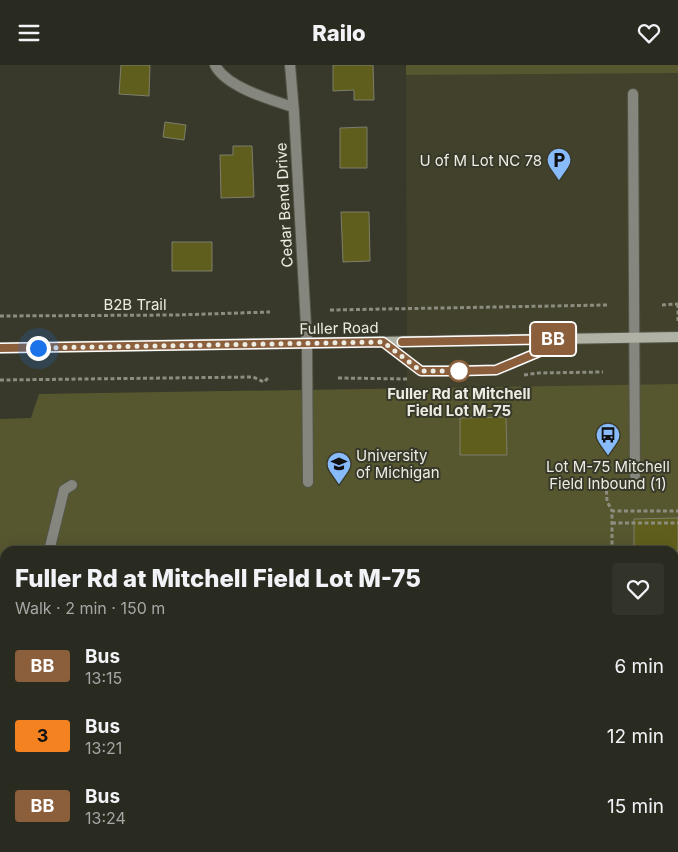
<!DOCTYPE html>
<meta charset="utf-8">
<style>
:root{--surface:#2a2b20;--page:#323329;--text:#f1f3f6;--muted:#a5a7a5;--line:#46473e}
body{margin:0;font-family:Inter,sans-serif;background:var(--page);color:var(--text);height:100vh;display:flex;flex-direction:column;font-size:19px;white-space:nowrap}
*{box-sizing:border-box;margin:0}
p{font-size:16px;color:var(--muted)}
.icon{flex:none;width:28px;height:28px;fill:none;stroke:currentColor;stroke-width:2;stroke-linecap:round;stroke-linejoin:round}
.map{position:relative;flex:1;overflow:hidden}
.details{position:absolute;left:0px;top:481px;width:679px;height:306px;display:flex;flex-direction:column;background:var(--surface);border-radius:15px 15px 0 0;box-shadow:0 5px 20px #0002,0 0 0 1px var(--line)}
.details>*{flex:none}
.badge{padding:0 10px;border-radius:4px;font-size:18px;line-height:32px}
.you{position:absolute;width:25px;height:25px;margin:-12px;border:4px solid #fff;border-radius:50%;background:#1a73e8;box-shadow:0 0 0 8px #1a73e833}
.map>.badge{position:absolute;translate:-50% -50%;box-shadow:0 0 0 2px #fff}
.round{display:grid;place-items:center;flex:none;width:52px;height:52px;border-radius:5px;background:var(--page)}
.overview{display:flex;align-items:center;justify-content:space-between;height:85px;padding:0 15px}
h1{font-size:24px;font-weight:800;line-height:38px}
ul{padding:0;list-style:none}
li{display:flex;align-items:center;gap:15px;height:70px;padding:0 15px}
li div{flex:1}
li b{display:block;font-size:19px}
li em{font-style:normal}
li .badge{min-width:55px;font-weight:700;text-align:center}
header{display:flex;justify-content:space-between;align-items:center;height:65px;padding:0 15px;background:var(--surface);font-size:22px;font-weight:800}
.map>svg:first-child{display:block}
.built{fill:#41412c}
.green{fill:#56562f}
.building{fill:#5f5e1c;stroke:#7e7e6e}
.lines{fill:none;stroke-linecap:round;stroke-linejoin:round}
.lane-casing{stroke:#555648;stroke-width:12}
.street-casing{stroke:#555648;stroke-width:12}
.secondary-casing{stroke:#555648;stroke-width:12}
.path{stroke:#8c8d80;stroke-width:3;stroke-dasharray:4 2.5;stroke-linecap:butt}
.lane{stroke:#85867e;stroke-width:10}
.street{stroke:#85867e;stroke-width:10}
.secondary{stroke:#b1b2a6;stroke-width:10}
.line-casing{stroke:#fff;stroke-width:11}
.line{stroke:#8b5e3c;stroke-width:8}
.walk{stroke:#ecece3;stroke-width:5;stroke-dasharray:0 9}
.stop-dot{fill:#fff;stroke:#8b5e3c;stroke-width:2.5}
.labels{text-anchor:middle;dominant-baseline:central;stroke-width:4;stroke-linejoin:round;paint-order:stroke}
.poi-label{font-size:15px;fill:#ecece3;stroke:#38392a;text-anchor:end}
.street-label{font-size:15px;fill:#ecece3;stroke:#38392a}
.stop-label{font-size:15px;font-weight:bold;fill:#ecece3;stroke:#38392a}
</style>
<header><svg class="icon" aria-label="menu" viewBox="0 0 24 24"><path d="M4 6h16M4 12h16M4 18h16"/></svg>Railo<svg class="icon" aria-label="heart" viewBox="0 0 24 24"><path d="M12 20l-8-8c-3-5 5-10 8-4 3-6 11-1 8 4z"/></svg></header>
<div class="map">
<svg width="678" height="787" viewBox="0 0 678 787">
<rect width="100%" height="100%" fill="#38392a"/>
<path class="built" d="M406 0H678V787H20L6 783 674 782V486H5V782L0 781V354L31 353 39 329 407 324Z"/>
<path class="green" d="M406 0H678V8L406 10Z
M678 319V787H20L6 783 674 782V486H5V782L0 781V354L31 353 39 329Z"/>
<path class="building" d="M121 0H150L149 31 119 29Z
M333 0H373L374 35H354V25L333 26Z
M165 57 186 60 184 75 163 72Z
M367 62V103H340V63Z
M233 81H252L254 132 221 133 220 90H233Z
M341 147H369L370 196 343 197Z
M172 177H212V206H172Z
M506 352 507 390H460V353Z
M678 453V486H634V454Z"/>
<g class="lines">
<defs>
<path id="lane" d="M215 0C226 22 271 35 293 42
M633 29 635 410
M383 277 421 306 496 305 570 274
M307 278 308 417
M49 486 64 425 72 420"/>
<path id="street" d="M290 0 294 47 307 278"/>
<path id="secondary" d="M0 283 678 272"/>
</defs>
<use href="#lane" class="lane-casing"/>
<use href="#street" class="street-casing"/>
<use href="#secondary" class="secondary-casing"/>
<path class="path" d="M678 239V258
M662 240 678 239
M330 245 607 240
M0 251 176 250 270 247
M524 310 538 308 603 307
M338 313 408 314
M0 315 253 312 264 317 268 313
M606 419 607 436 612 446
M612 458H678
M612 486V446H678
M674 501 678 500
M674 514H678"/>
<use href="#lane" class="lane"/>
<use href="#street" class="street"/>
<use href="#secondary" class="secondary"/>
</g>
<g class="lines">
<defs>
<path id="line" d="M0 283 383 277 421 306H459L496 305 570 274 402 277"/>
</defs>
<use href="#line" class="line-casing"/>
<use href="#line" class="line"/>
<path class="walk" d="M38 283 383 277 421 306H459"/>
</g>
<defs>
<symbol id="parking-pin" viewBox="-11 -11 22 30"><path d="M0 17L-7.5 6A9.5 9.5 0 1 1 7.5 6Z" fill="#88bbfc" stroke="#38392a"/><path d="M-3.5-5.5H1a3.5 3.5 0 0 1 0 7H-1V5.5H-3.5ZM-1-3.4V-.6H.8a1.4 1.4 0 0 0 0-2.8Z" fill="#111"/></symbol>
<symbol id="bus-pin" viewBox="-11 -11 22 30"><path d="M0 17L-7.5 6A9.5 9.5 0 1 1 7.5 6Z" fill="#88bbfc" stroke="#38392a"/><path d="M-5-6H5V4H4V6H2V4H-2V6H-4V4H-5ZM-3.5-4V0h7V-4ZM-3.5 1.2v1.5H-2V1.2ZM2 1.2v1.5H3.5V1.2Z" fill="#111"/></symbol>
<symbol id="university-pin" viewBox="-11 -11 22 30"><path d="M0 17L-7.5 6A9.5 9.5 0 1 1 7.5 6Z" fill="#88bbfc" stroke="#38392a"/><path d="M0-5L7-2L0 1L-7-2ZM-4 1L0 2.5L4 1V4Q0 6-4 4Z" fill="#111"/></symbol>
</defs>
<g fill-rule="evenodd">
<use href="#parking-pin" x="545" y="81" width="28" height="38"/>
<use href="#bus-pin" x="594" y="356" width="28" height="38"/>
<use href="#university-pin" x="325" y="385" width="28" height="38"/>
</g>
<circle class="stop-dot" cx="459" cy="306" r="10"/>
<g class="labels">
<g class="poi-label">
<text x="542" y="95">U of M Lot NC 78</text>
<text x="356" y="390" text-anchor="start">University<tspan x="356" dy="17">of Michigan</tspan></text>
<text x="608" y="401" text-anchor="middle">Lot M-75 Mitchell<tspan x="608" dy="17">Field Inbound (1)</tspan></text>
</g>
<g class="street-label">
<text transform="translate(284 140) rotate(-93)">Cedar Bend Drive</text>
<text x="135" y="239">B2B Trail</text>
<text transform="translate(339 263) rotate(-1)">Fuller Road</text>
</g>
<g class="stop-label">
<text x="459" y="328">Fuller Rd at Mitchell<tspan x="459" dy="17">Field Lot M-75</tspan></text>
</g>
</g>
</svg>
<div class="you" style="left:38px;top:283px"></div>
<b class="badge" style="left:553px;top:274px;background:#8b5e3c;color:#fff">BB</b>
<section class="details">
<div class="overview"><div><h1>Fuller Rd at Mitchell Field Lot M-75</h1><p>Walk · 2 min · 150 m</p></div><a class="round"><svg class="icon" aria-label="heart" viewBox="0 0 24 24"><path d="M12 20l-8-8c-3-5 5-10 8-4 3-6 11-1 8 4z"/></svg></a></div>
<ul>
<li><span class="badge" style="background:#8b5e3c;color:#fff">BB</span><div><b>Bus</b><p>13:15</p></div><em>6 min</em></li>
<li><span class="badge" style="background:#f58220;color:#111">3</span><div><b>Bus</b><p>13:21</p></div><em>12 min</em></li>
<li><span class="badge" style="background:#8b5e3c;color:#fff">BB</span><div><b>Bus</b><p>13:24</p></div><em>15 min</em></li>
</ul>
</section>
</div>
